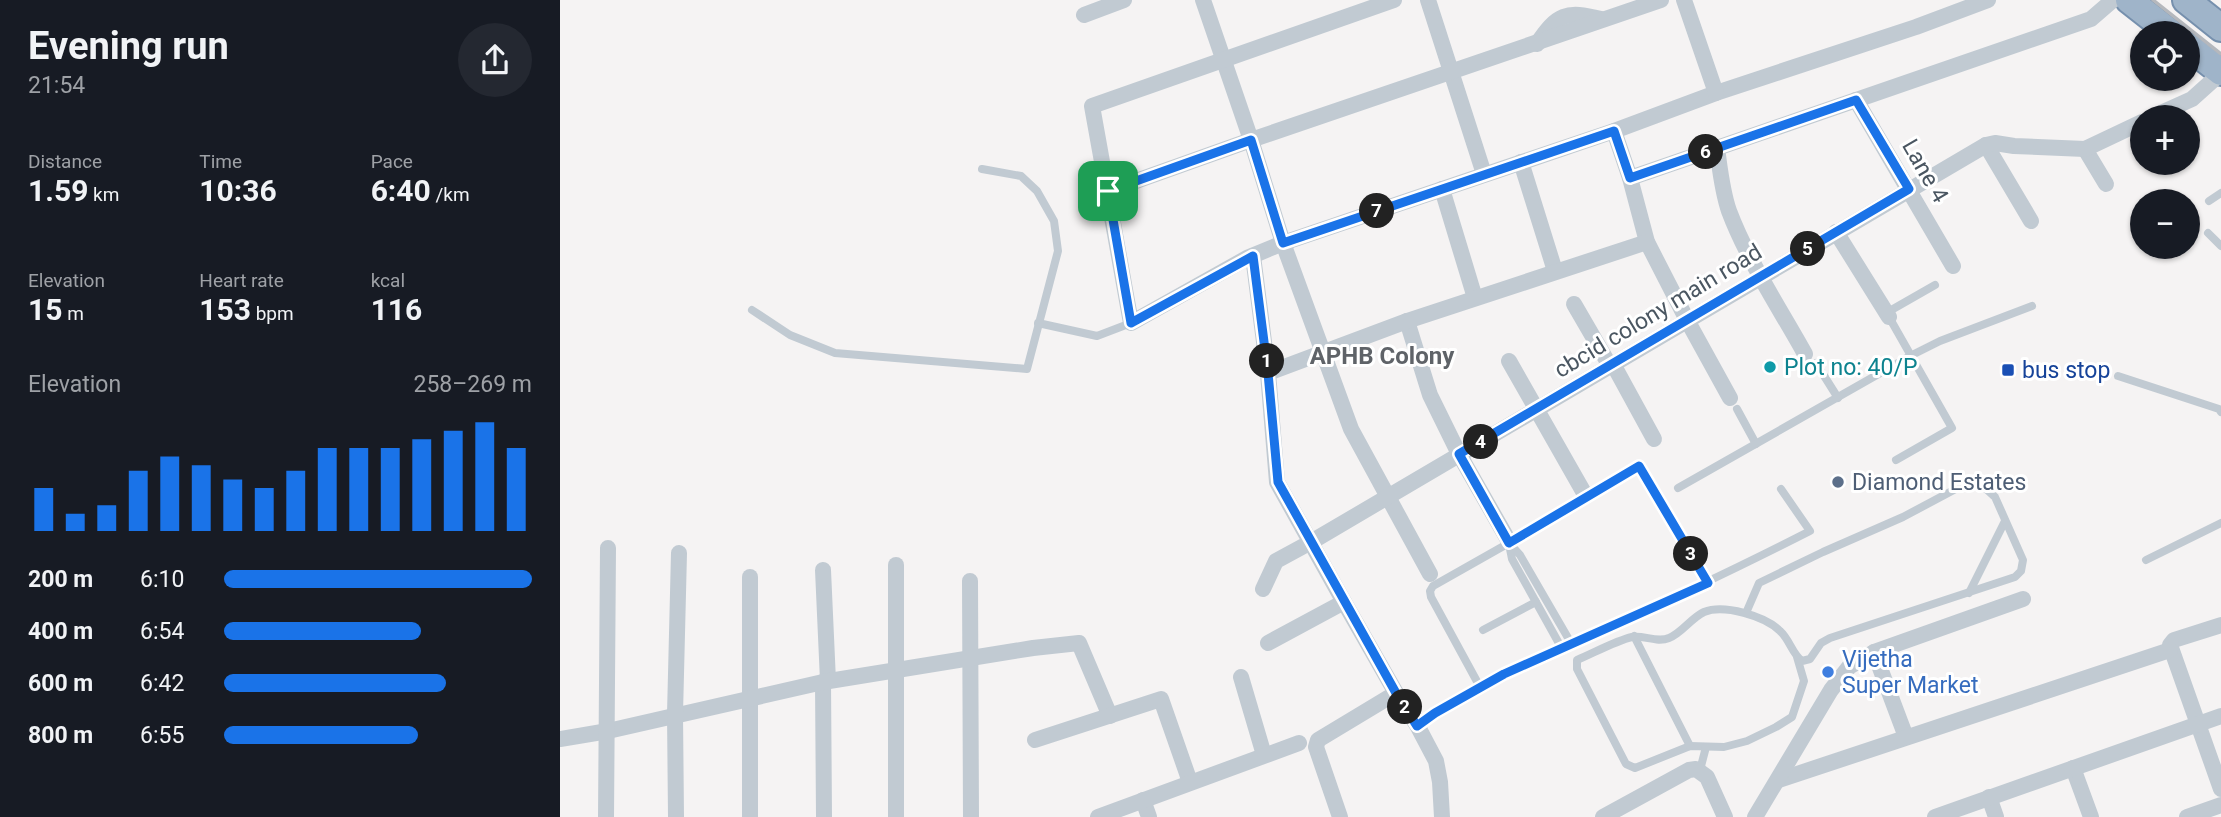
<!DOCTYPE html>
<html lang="en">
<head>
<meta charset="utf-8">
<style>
  body { margin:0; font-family:Roboto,sans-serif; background:#242831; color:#f1f3f6; height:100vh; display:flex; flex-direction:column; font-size:26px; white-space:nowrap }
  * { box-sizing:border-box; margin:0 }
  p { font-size:23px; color:#9ea1a6 }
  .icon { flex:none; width:38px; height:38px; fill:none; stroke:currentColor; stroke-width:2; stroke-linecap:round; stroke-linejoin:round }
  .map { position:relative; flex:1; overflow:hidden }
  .sheet { display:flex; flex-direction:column; background:#171b24; width:560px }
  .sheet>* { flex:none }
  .controls { position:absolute; left:1570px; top:21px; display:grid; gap:14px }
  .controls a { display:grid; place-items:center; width:70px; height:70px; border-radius:50%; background:#171b24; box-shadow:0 2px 5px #0004; font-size:35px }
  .pin { position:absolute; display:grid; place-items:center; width:60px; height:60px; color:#fff; margin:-30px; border-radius:14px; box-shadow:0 4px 10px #0006 }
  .km { position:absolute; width:35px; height:35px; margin:-18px; border-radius:50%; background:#222; color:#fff; font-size:19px; line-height:35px; text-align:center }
  .round { display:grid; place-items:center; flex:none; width:74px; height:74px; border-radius:37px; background:#242831 }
  .summary { display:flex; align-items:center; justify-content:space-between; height:119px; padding:0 28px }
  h1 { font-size:38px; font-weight:700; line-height:52px }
  .stats { display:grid; grid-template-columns:repeat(3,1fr); gap:10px; height:119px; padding:7px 28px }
  .stats div { display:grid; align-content:center }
  .stats b { font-size:30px; font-weight:700 }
  .stats small { font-size:19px; font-weight:400 }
  .stats p { font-size:19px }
  .chart { height:196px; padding:14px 28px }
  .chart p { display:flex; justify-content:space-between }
  .chart svg { width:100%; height:126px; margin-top:7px; stroke:#1a73e8; stroke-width:6 }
  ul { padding:0 28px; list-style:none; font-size:23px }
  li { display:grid; grid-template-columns:112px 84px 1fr; align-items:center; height:52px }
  li i { height:18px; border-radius:9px; background:#1a73e8 }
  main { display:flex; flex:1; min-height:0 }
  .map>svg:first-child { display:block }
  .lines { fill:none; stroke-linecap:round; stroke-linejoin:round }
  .trunk-casing { stroke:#7690ad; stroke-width:30 }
  .service { stroke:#c1cad2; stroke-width:8 }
  .minor { stroke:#c1cad2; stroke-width:16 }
  .trunk { stroke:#9fb4c9; stroke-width:26 }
  .rail { stroke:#b5b8bd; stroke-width:3.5 }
  .route-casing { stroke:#fff; stroke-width:14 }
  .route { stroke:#1a73e8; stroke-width:9 }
  .culture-dot { fill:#0f9aa8; stroke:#fff; stroke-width:2.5 }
  .transit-dot { fill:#1a4fb4; stroke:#fff; stroke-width:2.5 }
  .service-dot { fill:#5c6f8a; stroke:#fff; stroke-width:2.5 }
  .shop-dot { fill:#3f7fe0; stroke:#fff; stroke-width:2.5 }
  .labels { text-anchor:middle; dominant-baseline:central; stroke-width:6; stroke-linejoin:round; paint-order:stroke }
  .street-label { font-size:23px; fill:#4a5661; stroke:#fff }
  .culture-label { font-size:23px; fill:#0d838f; stroke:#fff; text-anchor:start }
  .transit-label { font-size:23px; fill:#164399; stroke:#fff; text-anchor:start }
  .service-label { font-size:23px; fill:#4e5e75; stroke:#fff; text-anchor:start }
  .shop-label { font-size:23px; fill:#366cbe; stroke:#fff; text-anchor:start }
  .neighbourhood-label { font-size:24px; font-weight:bold; fill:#5f6368; stroke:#fff }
</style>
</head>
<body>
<main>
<section class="sheet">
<div class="summary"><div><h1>Evening run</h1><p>21:54</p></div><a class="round"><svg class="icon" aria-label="share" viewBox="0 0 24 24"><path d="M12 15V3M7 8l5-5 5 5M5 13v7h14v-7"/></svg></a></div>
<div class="stats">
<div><p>Distance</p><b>1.59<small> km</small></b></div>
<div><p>Time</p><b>10:36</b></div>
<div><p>Pace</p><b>6:40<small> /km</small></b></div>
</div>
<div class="stats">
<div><p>Elevation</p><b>15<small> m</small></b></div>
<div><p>Heart rate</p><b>153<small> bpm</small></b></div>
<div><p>kcal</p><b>116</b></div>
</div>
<div class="chart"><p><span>Elevation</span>258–269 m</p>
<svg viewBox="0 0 160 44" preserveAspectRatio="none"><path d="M5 44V29M15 44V38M25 44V35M35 44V23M45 44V18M55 44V21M65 44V26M75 44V29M85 44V23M95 44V15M105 44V15M115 44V15M125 44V12M135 44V9M145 44V6M155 44V15"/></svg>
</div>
<ul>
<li><b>200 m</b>6:10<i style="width:100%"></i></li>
<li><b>400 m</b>6:54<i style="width:64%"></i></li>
<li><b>600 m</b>6:42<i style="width:72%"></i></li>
<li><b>800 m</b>6:55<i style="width:63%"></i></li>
</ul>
</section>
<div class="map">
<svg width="1661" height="817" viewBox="0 0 1661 817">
  <rect width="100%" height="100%" fill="#f5f3f3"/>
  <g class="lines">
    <defs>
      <g id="trunk">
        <path d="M1569,0L1611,33"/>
        <path d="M1626,0L1661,28"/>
        <path d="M1628,46L1661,72"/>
      </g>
    </defs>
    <use href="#trunk" class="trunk-casing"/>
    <g class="service">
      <path d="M1649,201L1661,193"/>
      <path d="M1648,233L1661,246"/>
      <path d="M192,310L230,335L275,353L467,369L498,251L494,221L477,191L461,176L422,169"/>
      <path d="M1326,313L1375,285"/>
      <path d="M1329,317L1392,428L1336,460"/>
      <path d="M478,323L537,336L571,323"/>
      <path d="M1256,363L1278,398"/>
      <path d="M1558,376L1659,409L1661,412"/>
      <path d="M1177,409L1196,444"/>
      <path d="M1118,488L1352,355L1380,341L1472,306"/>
      <path d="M949,543L1079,466L1148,583"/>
      <path d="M949,544L952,559L1001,647"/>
      <path d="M1586,560L1661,523"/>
      <path d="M1409,593L1445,521"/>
      <path d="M1186,613L1199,583L1263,552L1343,517L1405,484L1424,487L1435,497L1463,560L1461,571L1455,577L1270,638L1261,643L1250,659L1242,661C1232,654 1230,640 1220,631C1205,616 1164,604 1144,612C1131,618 1122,633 1109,638C1097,643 1084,635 1072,637C1055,641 1034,653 1017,660V669L1066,764L1075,768L1130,746L1164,747L1187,741L1216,727L1232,717L1244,681L1237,657"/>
      <path d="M923,630L976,602"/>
      <path d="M1074,636L1130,746"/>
      <path d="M920,687L871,597L870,591L873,586L949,543L960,555L1011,643"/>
      <path d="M857,725C919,680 992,652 1061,621C1125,593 1187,563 1250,531L1221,489"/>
      <path d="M1140,770L1146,747"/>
    </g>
    <g class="minor">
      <path d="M643,0L691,140L723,243L791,429L870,574"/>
      <path d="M834,0L532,106L571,323L687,258L723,243L1054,131L1156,93L1356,27L1428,0"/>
      <path d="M868,0L924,174"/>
      <path d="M1124,0L1156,93"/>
      <path d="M524,15L564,0"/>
      <path d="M977,44C997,14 1006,10 1041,19"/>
      <path d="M1296,100L1393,266"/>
      <path d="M1592,117L1632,99L1661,73"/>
      <path d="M1054,131L1070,178L1087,242L1127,320L1170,398"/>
      <path d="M1426,145L1471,221"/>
      <path d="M1157,148C1160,169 1162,191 1169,211C1187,259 1220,309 1245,354"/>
      <path d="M1525,149L1546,184"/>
      <path d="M961,162L995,271"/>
      <path d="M1070,178L1531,19L1553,0"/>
      <path d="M882,189L915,298"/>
      <path d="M548,191L691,140L1101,0"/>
      <path d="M1276,232L1329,317"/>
      <path d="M693,256L708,373"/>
      <path d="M1014,304L1050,366"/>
      <path d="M847,321L870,395L899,454L947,538"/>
      <path d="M949,361L1023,491"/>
      <path d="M1053,364L1094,439"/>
      <path d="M263,570L268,681"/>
      <path d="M190,577V817"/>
      <path d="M410,581L411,817"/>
      <path d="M703,589L716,561L751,542L1426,145L1435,143L1454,146L1525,149L1582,122"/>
      <path d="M784,602L836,693L857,725L876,761L880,782L882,817"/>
      <path d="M1661,625L1614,640L1610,645L1661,789"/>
      <path d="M708,643L784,602L717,482L708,373L847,321L1087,242"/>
      <path d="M1314,652L1346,737"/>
      <path d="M681,677L704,755"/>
      <path d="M263,682L264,817"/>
      <path d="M0,739L48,731L263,682L473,648L519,643L550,716"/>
      <path d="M475,740L601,699L630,782"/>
      <path d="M1513,768L1531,817"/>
      <path d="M1219,780L1610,650"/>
      <path d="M1429,797L1436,817"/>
      <path d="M583,800L589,817"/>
      <path d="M46,817L48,548"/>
      <path d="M116,817L115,714L119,553"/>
      <path d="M336,817V565"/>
      <path d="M538,817L739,743"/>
      <path d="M780,817L756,747L758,740L836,693"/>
      <path d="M1043,817L1129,770L1136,769L1147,777L1165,817"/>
      <path d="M1195,817L1271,690L1289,667L1314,652L1463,599"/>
      <path d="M1375,817L1661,716"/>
      <path d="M1627,817L1661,805"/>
    </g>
    <use href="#trunk" class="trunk"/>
    <path class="rail" d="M1593,0L1661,54"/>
  </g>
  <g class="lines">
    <defs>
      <path id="route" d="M1296,100L1349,189L899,454L949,543L1079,466L1148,583L944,674L875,713L857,726L836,693L718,482L708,373L693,256L571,323L548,191L691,140L723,243L1054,131L1070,178Z"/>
    </defs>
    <use href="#route" class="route-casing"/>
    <use href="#route" class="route"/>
  </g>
  <circle class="culture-dot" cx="1210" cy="367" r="7"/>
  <rect class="transit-dot" x="1441" y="363" width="14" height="14" rx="3.5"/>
  <circle class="service-dot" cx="1278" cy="482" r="7"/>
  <circle class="shop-dot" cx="1268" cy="672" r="7"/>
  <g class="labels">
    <g class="street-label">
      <text transform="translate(1365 171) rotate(60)">Lane 4</text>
      <text transform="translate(1098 311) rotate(-31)">cbcid colony main road</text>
    </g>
    <g class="culture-label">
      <text x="1224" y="367">Plot no: 40/P</text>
    </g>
    <g class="transit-label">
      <text x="1462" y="370">bus stop</text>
    </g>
    <g class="service-label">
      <text x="1292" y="482">Diamond Estates</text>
    </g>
    <g class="shop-label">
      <text x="1282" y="659">Vijetha<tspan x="1282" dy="26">Super Market</tspan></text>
    </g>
    <g class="neighbourhood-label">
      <text x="822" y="356">APHB Colony</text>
    </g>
  </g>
</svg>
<div class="controls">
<a><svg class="icon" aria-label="locate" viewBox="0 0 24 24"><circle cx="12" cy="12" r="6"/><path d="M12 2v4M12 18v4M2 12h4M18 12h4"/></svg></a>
<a>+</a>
<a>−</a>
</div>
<div class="pin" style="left:548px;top:191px;background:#1e9e55"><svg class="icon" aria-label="arrive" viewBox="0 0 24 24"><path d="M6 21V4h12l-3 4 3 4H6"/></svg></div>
<b class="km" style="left:707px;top:361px">1</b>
<b class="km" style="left:845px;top:707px">2</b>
<b class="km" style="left:1131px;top:554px">3</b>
<b class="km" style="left:921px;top:442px">4</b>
<b class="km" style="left:1248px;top:249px">5</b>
<b class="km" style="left:1146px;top:152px">6</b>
<b class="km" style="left:817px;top:211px">7</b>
</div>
</main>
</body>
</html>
